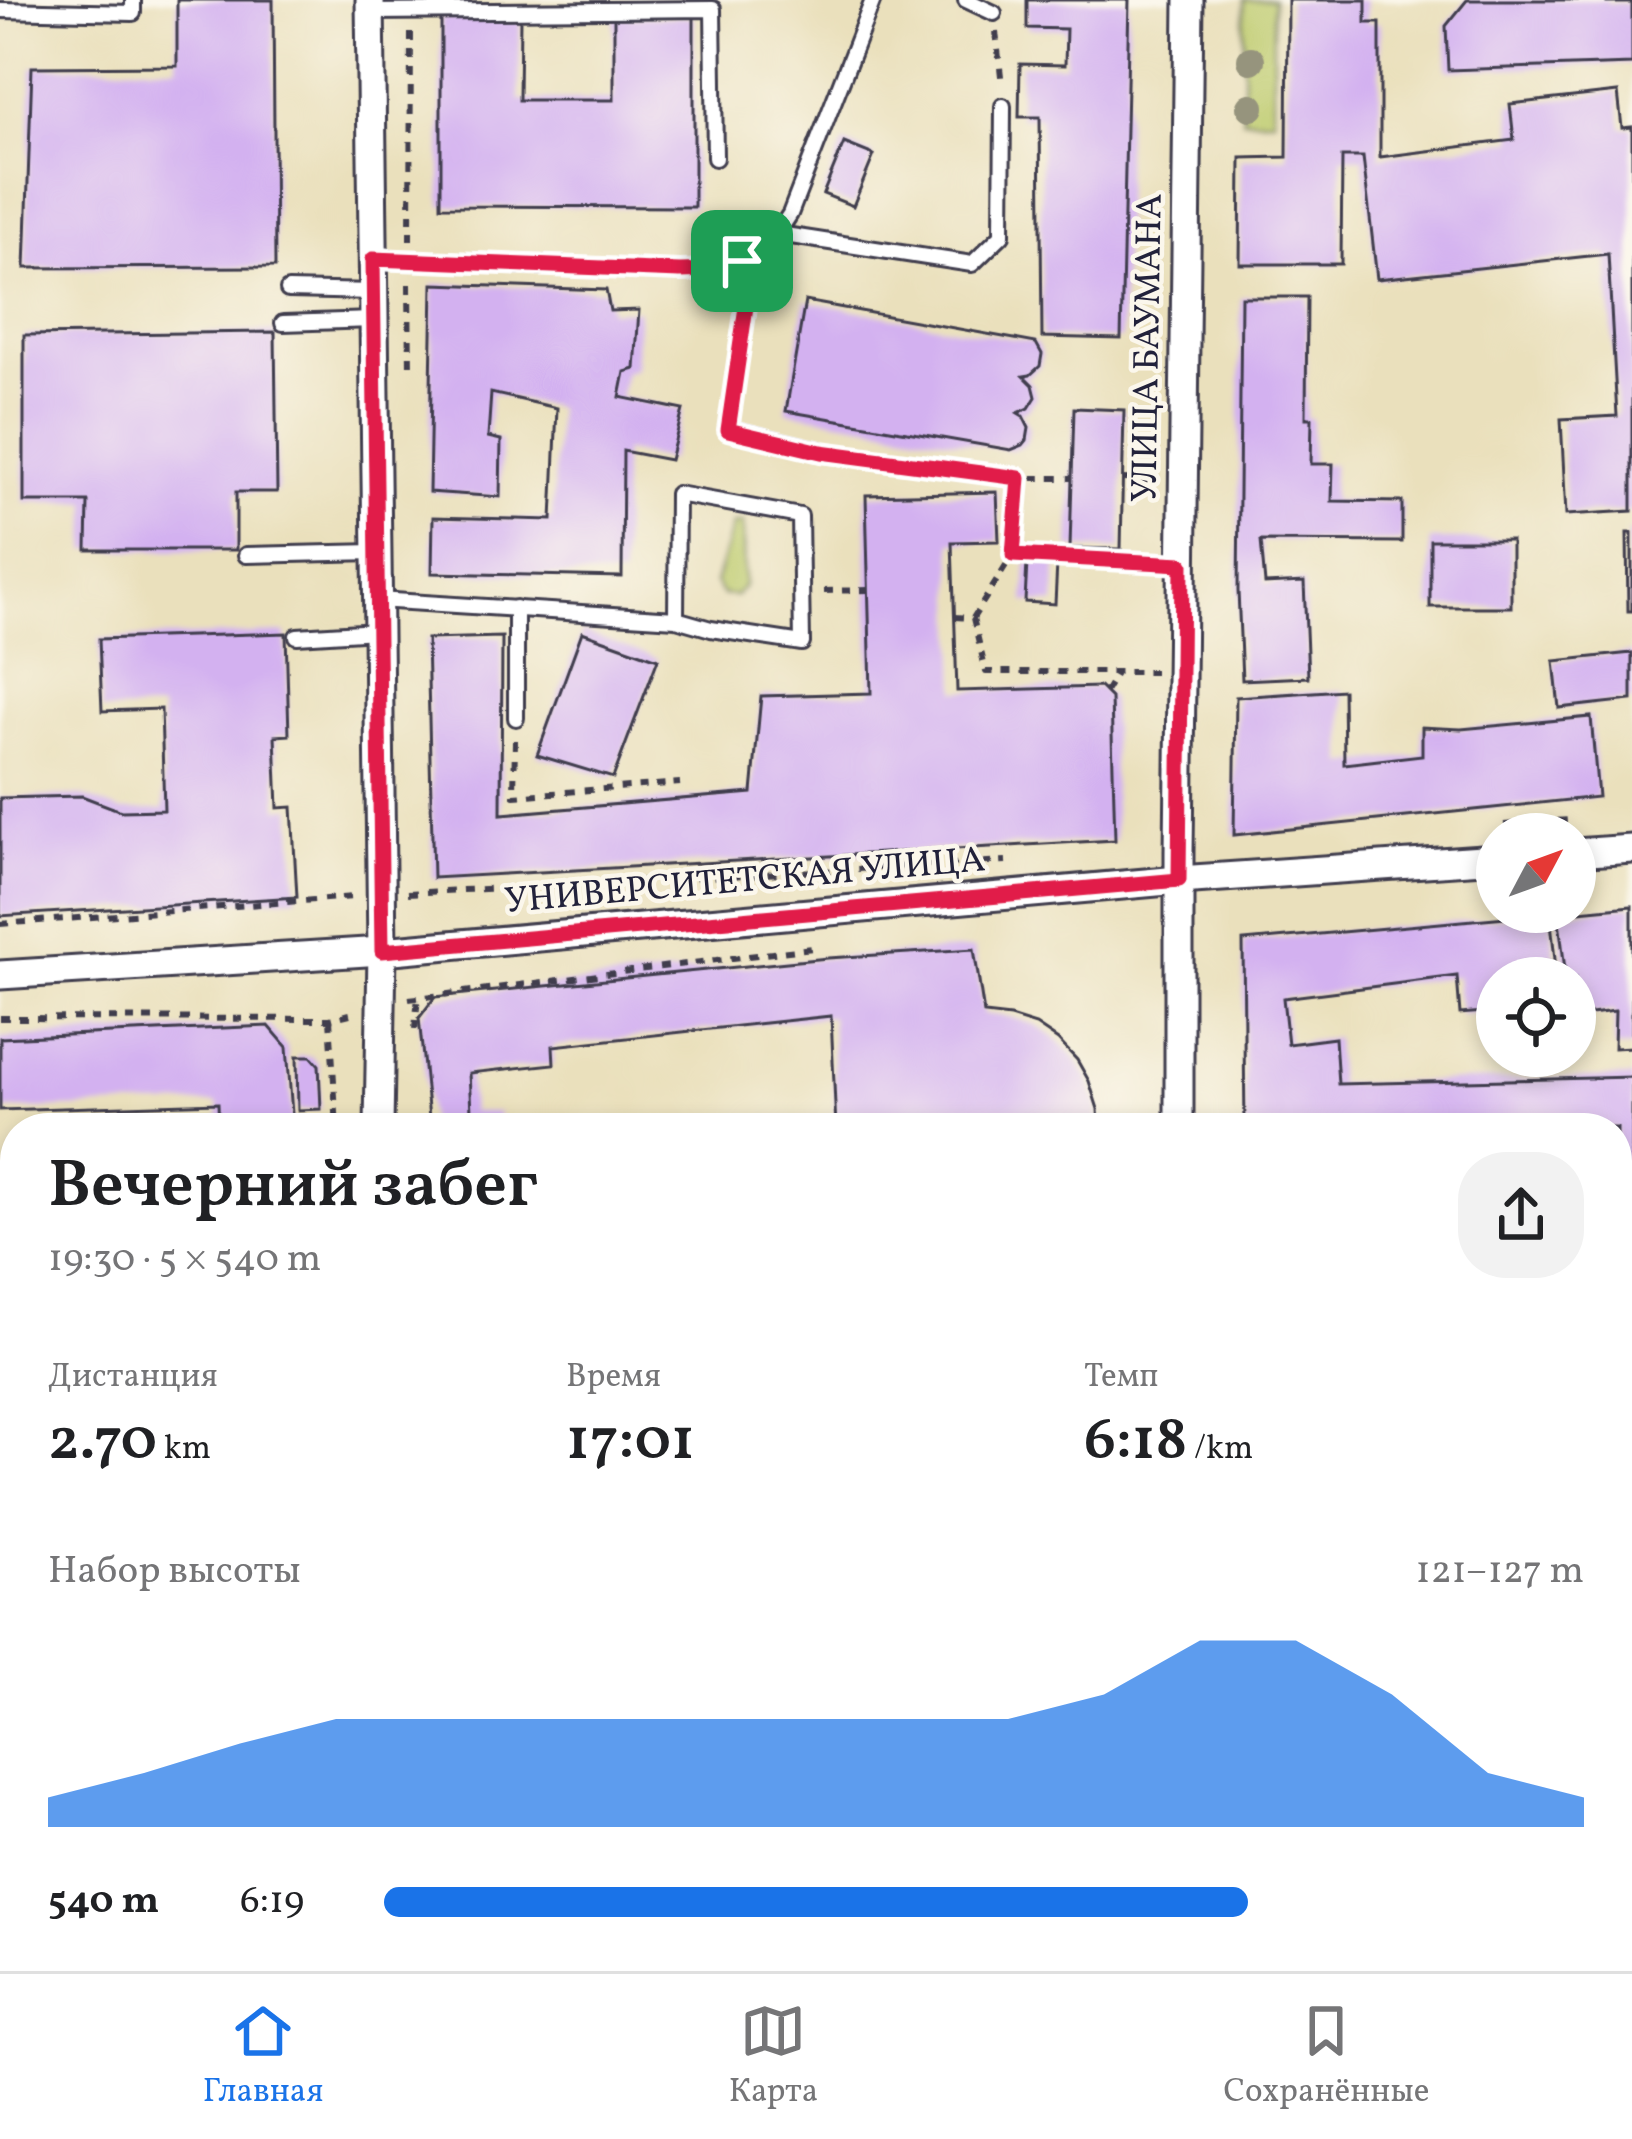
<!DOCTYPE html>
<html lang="ru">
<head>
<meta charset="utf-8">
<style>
  body { margin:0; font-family:Vollkorn,serif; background:#f2f2f2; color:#202124; height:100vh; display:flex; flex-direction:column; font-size:45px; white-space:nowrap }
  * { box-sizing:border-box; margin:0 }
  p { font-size:39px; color:#757577 }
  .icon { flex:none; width:66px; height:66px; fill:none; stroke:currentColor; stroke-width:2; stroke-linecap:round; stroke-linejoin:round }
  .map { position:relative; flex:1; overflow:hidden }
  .details { position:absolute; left:0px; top:1113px; width:1632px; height:858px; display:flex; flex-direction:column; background:#fff; border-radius:48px 48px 0 0; box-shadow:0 6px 18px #0003 }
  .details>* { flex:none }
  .needle { width:78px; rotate:49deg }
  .controls { position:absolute; left:1476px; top:813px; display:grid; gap:24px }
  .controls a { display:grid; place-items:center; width:120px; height:120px; border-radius:50%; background:#fff; box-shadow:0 6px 18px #0003; font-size:60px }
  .pin { position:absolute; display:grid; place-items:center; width:102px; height:102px; color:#fff; margin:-51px; border-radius:24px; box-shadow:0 6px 18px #0006 }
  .round { display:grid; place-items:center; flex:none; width:126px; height:126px; border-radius:48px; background:#f2f2f2 }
  .summary { display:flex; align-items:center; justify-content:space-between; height:204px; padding:0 48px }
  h1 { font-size:66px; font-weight:600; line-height:90px }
  .metrics { display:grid; grid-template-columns:repeat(3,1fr); gap:18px; height:204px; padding:12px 48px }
  .metrics div { display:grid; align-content:center }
  .metrics b { font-size:60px; font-weight:600 }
  .metrics small { font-size:33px; font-weight:400 }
  .metrics p { font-size:33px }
  .chart { height:336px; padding:24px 48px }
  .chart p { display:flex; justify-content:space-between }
  .chart svg { width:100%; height:216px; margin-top:12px; fill:#1a73e8; opacity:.7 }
  ul { padding:0 48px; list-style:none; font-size:39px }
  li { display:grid; grid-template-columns:192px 144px 1fr; align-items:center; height:90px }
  li i { height:30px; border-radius:15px; background:#1a73e8 }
  .menu { display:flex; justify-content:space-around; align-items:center; height:168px; border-top:3px solid #e0e0e0; background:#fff; font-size:33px; color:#757577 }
  .menu a { display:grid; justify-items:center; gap:6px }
  .menu .current { color:#1a73e8 }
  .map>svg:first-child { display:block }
  .green { fill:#becb6d; stroke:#707654; stroke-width:3 }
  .building { fill:#d3b1f0 }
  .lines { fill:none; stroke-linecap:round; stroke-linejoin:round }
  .lane-casing { stroke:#403e4e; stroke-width:20 }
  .street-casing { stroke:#403e4e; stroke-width:33 }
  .secondary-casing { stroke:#403e4e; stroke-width:45 }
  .path { stroke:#403e4e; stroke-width:6; stroke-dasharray:9 9; stroke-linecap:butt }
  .lane { stroke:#fff; stroke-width:14 }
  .street { stroke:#fff; stroke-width:27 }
  .secondary { stroke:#fff; stroke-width:39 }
  .tree { fill:#96947d }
  .route-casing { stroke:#fff; stroke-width:24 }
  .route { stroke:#e11d48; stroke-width:15 }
  .labels { text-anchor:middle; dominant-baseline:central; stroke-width:9; stroke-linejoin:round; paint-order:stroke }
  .street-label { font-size:36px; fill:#22223b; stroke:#fbf7ec }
</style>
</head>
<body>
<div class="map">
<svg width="1632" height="1971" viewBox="0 0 1632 1971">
  <rect width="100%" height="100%" fill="#fbf7ec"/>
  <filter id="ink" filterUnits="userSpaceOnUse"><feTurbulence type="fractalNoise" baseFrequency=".00833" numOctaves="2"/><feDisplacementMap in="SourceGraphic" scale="24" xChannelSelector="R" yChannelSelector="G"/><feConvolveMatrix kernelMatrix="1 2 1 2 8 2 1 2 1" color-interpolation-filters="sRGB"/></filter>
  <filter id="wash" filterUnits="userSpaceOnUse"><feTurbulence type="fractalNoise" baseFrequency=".004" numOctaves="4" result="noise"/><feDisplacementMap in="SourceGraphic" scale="48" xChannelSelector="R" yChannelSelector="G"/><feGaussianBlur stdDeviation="2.7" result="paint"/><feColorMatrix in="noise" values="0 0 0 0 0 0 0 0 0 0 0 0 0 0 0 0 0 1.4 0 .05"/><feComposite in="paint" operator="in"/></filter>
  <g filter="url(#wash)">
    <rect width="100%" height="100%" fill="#eae0bc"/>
    <g class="green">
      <path d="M1244,0H1273V119H1243Z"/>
      <path d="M743,523L744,586L736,596L723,595L715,583L733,524Z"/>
      <path d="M0,1708H15V1956H331L330,1971H0Z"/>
    </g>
    <g id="blocks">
      <g class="building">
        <path d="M177,0H273L275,267L25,268L32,67L177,66Z"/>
        <path d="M1027,0H1129L1121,339L1042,337L1040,117H1019L1020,64L1065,65L1066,29L1027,28Z"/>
        <path d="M1288,0H1366V23H1380V157L1514,140L1510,104L1618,92L1622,128L1632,127V511L1566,515L1561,419L1617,416L1608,254L1377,279L1363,157H1342L1341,264H1240L1241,158L1287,157Z"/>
        <path d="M1467,0H1607V3H1632V64L1448,70L1446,26Z"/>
        <path d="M614,17H694V207L441,206V18H520L519,100H614Z"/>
        <path d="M844,143L874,155L853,206L823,194Z"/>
        <path d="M433,284L606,290L610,311L639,310L635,369L625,372L620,397L683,410L670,460L623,451L622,577L432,573L433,517L552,520L557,408L491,393L488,437L501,440L500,497L429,492Z"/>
        <path d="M1241,297H1307L1306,418H1312L1311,464H1333L1332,501L1402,502V542L1261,541L1265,584L1304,582L1308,677L1242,680L1238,591Z"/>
        <path d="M805,301L1036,343L1042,354L1040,366L1030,375L1024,376L1033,385L1036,397L1029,408L1018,413L1023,416L1029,428L1027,440L1023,445L1011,450L786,411Z"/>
        <path d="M275,332L277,492H236V550H87L88,502H24V335Z"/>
        <path d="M1074,408L1124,410L1121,549L1070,548Z"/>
        <path d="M997,492L999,541L952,542L957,691L1100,687L1111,698L1115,840L433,878L427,639L502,637L501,814L752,793L761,696L871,693L866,495Z"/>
        <path d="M1627,533H1632V611H1628Z"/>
        <rect x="1430" y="540" width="81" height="67"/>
        <path d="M1027,562L1057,563L1055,604L1025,602Z"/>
        <path d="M582,632L658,659L613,778L537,755Z"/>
        <path d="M286,633L289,735L275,736L278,808L292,807L297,897L0,916V798L82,796L121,811L164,810L161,709L102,711L99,639Z"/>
        <path d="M1632,653V700L1559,708L1554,661Z"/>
        <path d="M1343,690L1344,764L1422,755V727L1461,729L1591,717L1598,797L1234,835L1236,697Z"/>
        <path d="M1632,906V1047L1614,1048L1615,1011L1575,1016V978H1566L1558,913Z"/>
        <path d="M1550,913L1557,978H1497V1011L1460,1014L1457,976L1283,998L1288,1044L1335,1038L1338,1084L1632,1077V1444H1617V1128H1245L1243,941Z"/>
        <path d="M974,949L984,1014L1010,1017L1036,1025L1058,1040L1077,1060L1089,1081L1098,1109L1099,1128H836L831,1016L553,1046L554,1064L469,1073L471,1112H498L499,1128H430L419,1018L435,997L828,958Z"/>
        <path d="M269,1026L287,1047L293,1128H219L218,1103L0,1110V1038Z"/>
        <path d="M297,1056H311L319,1065L321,1109L298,1110Z"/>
        <path d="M0,1306L15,1308V1370L0,1368Z"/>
        <path d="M15,1433V1521L0,1522V1434Z"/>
        <rect x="273" y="1956" width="43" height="15"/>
        <path d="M766,1956H1056V1971H865V1962H766Z"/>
        <path d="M1236,1956H1552L1542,1971H1235Z"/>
      </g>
    </g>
  </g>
  <g filter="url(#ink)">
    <use href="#blocks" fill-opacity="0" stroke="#403e4e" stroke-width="3"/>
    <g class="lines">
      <defs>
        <g id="lane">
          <path d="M966,0L994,13"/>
          <path d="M0,10L133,13V0"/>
          <path d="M370,12L713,9L715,158"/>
          <path d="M778,234L972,264L1002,235L1003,106"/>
          <path d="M373,259L680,271C730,270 763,259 790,214L873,0"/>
          <path d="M742,261L748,293L728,429L821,451"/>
          <path d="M288,290L374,292"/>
          <path d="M283,323L373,320"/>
          <path d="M246,555L376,552"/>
          <path d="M377,600L676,619L711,629L802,643L800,516L677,494L676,619"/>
          <path d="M297,636L377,631"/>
          <path d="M516,718V608"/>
          <path d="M0,1399L15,1398"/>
        </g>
        <g id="street">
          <path d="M370,0L382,951L379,1128"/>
          <path d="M1575,853L1632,849"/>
          <path d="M0,975L382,951L1179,880L1497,858"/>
          <path d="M1179,1128V852L1189,0"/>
          <path d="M1158,1971V1956"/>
        </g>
        <g id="secondary">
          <path d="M1617,1535H1632"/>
          <path d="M0,1570L15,1569"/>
          <path d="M1617,1625H1632"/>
          <path d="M0,1675L15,1674"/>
          <path d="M369,1971V1956"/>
        </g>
      </defs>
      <use href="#lane" class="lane-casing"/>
      <use href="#street" class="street-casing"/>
      <use href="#secondary" class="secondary-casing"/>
      <g class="path">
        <path d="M996,32L1002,85"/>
        <path d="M410,240L411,32"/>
        <path d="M409,284L410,372"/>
        <path d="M845,455L1019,478"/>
        <path d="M1123,479L1155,481"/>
        <path d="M1013,555L1019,478H1072"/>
        <path d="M824,591L868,590"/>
        <path d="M954,617L973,618L1013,555L1155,563"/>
        <path d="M973,618L986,672H1155"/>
        <path d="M1105,692L1117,672"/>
        <path d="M515,740L514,796L680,783"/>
        <path d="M1504,825L1569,820"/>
        <path d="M408,893L1006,861"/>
        <path d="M1531,912V915"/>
        <path d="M0,924L353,897"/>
        <path d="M409,999L812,948"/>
        <path d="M0,1018L330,1019L350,1014"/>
        <path d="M330,1019L337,1128"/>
        <path d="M415,1029L418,996"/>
        <path d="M1617,1459H1632"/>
        <path d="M1617,1701H1632"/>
        <path d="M0,1720L15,1719"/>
        <path d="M1617,1794L1632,1780"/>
        <path d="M0,1802L15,1832"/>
        <path d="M0,1848L15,1840"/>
        <path d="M0,1932L15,1940"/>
        <path d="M0,1956L15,1928"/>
        <path d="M55,1956L96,1971"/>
        <path d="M180,1956L181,1971"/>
        <path d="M1588,1956L1601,1971"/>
        <path d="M1607,1956L1620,1971"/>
        <path d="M323,1971L324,1956"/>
        <path d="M427,1971V1956"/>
      </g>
      <use href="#lane" class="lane"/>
      <use href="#street" class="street"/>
      <use href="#secondary" class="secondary"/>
    </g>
    <g class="tree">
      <circle cx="1251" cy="60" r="14"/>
      <circle cx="1251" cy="107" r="14"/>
    </g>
  </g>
  <g class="lines" filter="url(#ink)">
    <defs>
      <path id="route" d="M373,259L680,271L715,270L742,261L748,293L728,430L821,452L1019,478L1013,555L1182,564L1179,880L382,951Z"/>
    </defs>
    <use href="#route" class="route-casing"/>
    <use href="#route" class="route"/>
  </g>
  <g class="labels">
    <g class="street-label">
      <text transform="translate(1149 348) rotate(-89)">УЛИЦА БАУМАНА</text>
      <text transform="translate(745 882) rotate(-5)">УНИВЕРСИТЕТСКАЯ УЛИЦА</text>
    </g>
  </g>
</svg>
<div class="controls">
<a><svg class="needle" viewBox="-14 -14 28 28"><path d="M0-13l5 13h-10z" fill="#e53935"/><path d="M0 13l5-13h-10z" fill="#757577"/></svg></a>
<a><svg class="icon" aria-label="locate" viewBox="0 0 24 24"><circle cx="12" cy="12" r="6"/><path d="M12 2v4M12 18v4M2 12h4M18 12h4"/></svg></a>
</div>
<div class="pin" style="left:742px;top:261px;background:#1e9e55"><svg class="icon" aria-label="arrive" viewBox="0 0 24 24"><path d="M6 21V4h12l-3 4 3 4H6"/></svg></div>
<section class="details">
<div class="summary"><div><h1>Вечерний забег</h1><p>19:30 · 5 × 540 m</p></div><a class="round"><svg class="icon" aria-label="share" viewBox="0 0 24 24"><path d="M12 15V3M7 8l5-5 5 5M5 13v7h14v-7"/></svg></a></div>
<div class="metrics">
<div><p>Дистанция</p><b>2.70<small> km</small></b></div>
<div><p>Время</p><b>17:01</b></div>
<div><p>Темп</p><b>6:18<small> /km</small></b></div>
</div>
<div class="chart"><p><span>Набор высоты</span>121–127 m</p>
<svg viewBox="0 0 160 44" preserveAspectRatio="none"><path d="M0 44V38L10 33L20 27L30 22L40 22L50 22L60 22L70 22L80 22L90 22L100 22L110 17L120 6L130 6L140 17L150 33L160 38V44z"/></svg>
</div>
<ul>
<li><b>540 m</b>6:19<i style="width:72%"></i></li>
</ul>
</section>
</div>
<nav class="menu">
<a class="current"><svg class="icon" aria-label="home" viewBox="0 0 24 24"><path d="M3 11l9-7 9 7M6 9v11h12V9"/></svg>Главная</a>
<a><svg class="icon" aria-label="map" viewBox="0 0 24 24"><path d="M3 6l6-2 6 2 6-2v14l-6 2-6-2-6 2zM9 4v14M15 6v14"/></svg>Карта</a>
<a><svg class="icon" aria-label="saved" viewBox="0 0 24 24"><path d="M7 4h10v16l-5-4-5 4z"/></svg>Сохранённые</a>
</nav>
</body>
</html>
